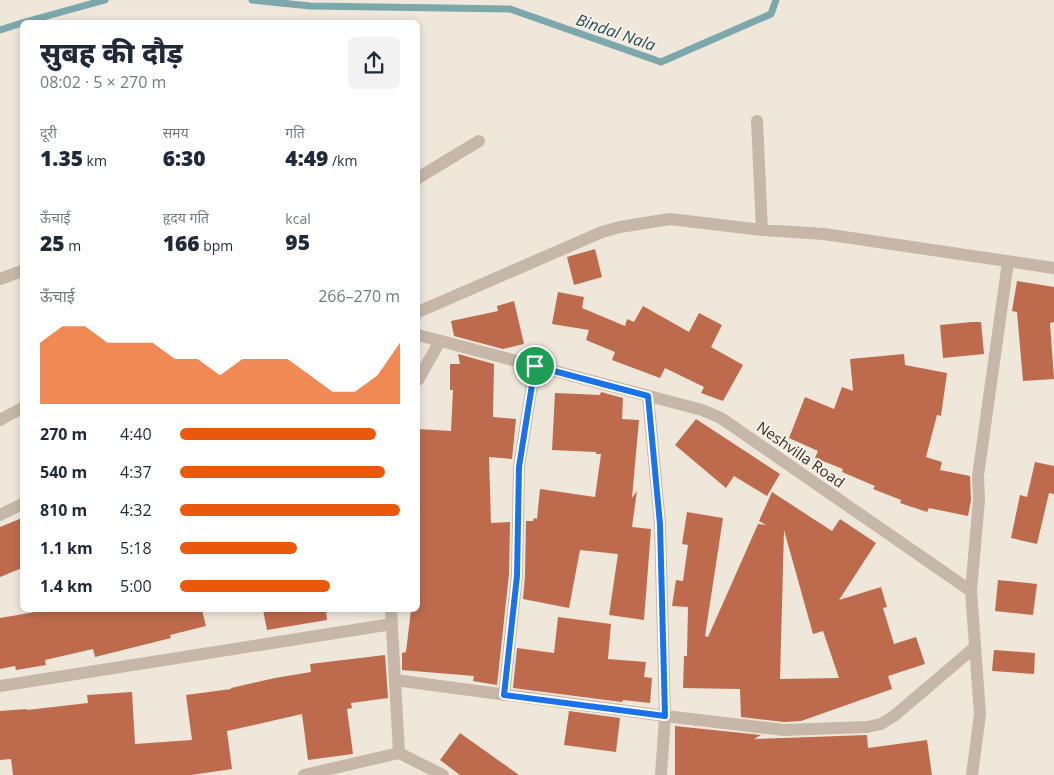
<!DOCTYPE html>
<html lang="hi">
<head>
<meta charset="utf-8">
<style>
  body { margin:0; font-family:"Open Sans","Noto Sans Devanagari",sans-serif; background:#f2f2f3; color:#1f2937; height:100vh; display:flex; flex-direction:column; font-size:19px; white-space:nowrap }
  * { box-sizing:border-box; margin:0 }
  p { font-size:16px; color:#747a83 }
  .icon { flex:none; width:28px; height:28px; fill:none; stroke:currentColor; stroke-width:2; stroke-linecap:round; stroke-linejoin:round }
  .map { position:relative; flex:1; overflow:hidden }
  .panel { position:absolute; left:20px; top:20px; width:400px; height:592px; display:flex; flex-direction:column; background:#fff; border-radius:8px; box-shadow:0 2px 8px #0003 }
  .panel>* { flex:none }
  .pin { position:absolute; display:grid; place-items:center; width:42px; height:42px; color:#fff; margin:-21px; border:2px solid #fff; border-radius:50%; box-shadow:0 1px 5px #0007 }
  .round { display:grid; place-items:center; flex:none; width:52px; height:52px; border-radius:8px; background:#f2f2f3 }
  .headline { display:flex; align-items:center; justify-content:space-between; height:85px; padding:0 20px }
  h1 { font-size:28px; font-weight:800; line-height:38px }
  .stats { display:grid; grid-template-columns:repeat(3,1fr); gap:8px; height:85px; padding:5px 20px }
  .stats div { display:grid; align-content:center }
  .stats b { font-size:21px; font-weight:800 }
  .stats small { font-size:14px; font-weight:400 }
  .stats p { font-size:14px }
  .chart { height:140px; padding:10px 20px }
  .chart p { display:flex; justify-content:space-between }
  .chart svg { width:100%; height:90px; margin-top:5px; fill:#ea580c; opacity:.7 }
  ul { padding:0 20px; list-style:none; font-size:16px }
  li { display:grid; grid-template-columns:80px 60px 1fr; align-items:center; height:38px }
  li i { height:12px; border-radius:6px; background:#ea580c }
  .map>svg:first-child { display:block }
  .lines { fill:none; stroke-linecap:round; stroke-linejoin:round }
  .stream { stroke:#7ca8ab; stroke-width:7 }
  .building { fill:#bd6b4c; fill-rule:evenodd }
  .minor { stroke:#c7b7a8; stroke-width:12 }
  .route-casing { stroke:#fff; stroke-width:10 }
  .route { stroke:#1a73e8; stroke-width:6 }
  .labels { text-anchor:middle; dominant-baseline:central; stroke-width:4; stroke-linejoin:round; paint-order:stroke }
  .street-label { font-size:15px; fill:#342c28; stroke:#f8f1e7 }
  .water-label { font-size:16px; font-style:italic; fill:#204e53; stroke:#f8f1e7 }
</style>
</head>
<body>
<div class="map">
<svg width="1054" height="775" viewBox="0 0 1054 775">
  <rect width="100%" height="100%" fill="#f0e7db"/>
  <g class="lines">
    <g class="stream">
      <path d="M252,0L310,6L510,9L661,62L771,14L776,0"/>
      <path d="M25,22L105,0"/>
      <path d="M0,30L22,23"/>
    </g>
  </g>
  <g class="building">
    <path d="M595,249L602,277L574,285L567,257Z"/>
    <path d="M1017,281L1054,287V322L1050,323L1054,379L1023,381L1017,312L1012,311Z"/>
    <path d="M558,292L584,297L582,308L625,326L627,319L634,322L643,306L689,332L699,313L722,325L711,347L743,365L723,401L701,393L704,387L665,368L660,378L612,360L615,352L586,340L589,330L552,324Z"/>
    <path d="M514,301L524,344L503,349L454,336L451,321L498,311L497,306Z"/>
    <path d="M972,322H981L984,354L943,358L940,325Z"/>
    <path d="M458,354L494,364L493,417L516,419L512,459L489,457L491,523L510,522L509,574L497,685L473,681L474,676L402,670V653L406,652L411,610H418V429L451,431L453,390H450V364H460Z"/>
    <path d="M904,354L905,365L947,373L941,416L937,415L926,457L942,462L940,470L970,476L971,500L968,516L929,508L927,512L900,503L901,500L873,489L875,486L842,472L843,469L815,458L818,451L789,438L805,397L834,409L842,387L853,391L850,359Z"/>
    <path d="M601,392L623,398L622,419L639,420L632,498L637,491L632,527L651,529L644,620L609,615L618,554L580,550L569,608L523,599L525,575L526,521H533L534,518L537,519L540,489L595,497L601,454H596V452L552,450L555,393L600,395Z"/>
    <path d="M696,419L780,474L767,496L734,476L726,488L675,445Z"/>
    <path d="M1035,462L1054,466V494L1049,493L1037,544L1011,538L1020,495L1027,497Z"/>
    <path d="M772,492L832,531L840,519L876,543L839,600L881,587L887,607L883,608L894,644L916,637L925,664L888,676L892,689L801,721L784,722L741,717L740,689L683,688L684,656H687L688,607L672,606L676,580L683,581L688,545L682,544L687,512L723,518L705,636L708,637L758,524L766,525L759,521ZM784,530L813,634L823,631L839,678L780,679Z"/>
    <path d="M22,518V568L0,577V527Z"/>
    <path d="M998,580L1037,584L1033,615L995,611Z"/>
    <path d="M47,610H202L206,626L170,635L171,638L95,657L93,649L45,660L46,665L16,670L15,666L0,669V618Z"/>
    <path d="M263,610H326L327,620L267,630Z"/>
    <path d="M558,617L611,624L608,659L646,662L644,677L652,678L650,703L623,700L622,702L513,688L517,648L554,653Z"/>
    <path d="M994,650L1035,653L1034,674L992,671Z"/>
    <path d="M385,655L388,698L351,703L352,708L347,709L353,754L308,760L302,714L227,731L232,769L191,775H13L11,759L0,760V711L27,709V710L88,703L87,695L132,692L135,744L192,740L186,695L231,689V688L275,678L311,672L310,664Z"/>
    <path d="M569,711L620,718L616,752L564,745Z"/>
    <path d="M675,726L761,735L754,739L867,735L868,748L927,740L932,775H675Z"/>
    <path d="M460,733L519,775H460L440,760Z"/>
  </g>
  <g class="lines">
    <g class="minor">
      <path d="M757,121L762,230"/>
      <path d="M418,178L479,141"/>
      <path d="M0,279L22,271"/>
      <path d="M418,312L602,232L620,227L670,219L762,230L824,234L1054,268"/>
      <path d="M418,335L702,410L721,418L971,591L980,714L972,775"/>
      <path d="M418,380L440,341"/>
      <path d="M648,396L660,524L665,716L784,730L867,727L881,724L894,716L975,647"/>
      <path d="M0,420L22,408"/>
      <path d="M0,515L22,504"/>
      <path d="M971,591L979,500L978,476L1008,262"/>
      <path d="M391,610L399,753"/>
      <path d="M395,680L665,716L661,775"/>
      <path d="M0,686L392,624"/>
      <path d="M504,695L517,575L519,467L535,366"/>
      <path d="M304,775L399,753L443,775"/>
    </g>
  </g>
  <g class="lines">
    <defs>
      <path id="route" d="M535,366L648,396L660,524L665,716L504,695L517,576L519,467Z"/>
    </defs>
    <use href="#route" class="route-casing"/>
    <use href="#route" class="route"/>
  </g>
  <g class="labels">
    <g class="street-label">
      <text transform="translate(801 454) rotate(35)">Neshvilla Road</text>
    </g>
    <g class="water-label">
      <text transform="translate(616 32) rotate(19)">Bindal Nala</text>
    </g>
  </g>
</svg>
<div class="pin" style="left:535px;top:366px;background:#1e9e55"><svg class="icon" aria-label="arrive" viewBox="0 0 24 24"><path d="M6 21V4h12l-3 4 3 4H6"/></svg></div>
<section class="panel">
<div class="headline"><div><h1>सुबह की दौड़</h1><p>08:02 · 5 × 270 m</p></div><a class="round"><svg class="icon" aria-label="share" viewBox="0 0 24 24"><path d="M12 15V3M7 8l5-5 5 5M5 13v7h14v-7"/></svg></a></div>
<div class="stats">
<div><p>दूरी</p><b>1.35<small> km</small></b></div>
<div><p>समय</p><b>6:30</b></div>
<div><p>गति</p><b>4:49<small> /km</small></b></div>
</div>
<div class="stats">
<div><p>ऊँचाई</p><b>25<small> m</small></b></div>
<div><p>हृदय गति</p><b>166<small> bpm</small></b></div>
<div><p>kcal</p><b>95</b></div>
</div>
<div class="chart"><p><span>ऊँचाई</span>266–270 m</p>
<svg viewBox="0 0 160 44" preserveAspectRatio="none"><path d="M0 44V14L10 6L20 6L30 14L40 14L50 14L60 22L70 22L80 30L90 22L100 22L110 22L120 30L130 38L140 38L150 30L160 14V44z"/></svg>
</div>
<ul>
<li><b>270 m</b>4:40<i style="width:89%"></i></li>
<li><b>540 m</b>4:37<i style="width:93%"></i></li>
<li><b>810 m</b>4:32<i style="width:100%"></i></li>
<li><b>1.1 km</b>5:18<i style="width:53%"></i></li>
<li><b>1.4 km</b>5:00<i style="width:68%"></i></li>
</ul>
</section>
</div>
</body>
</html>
